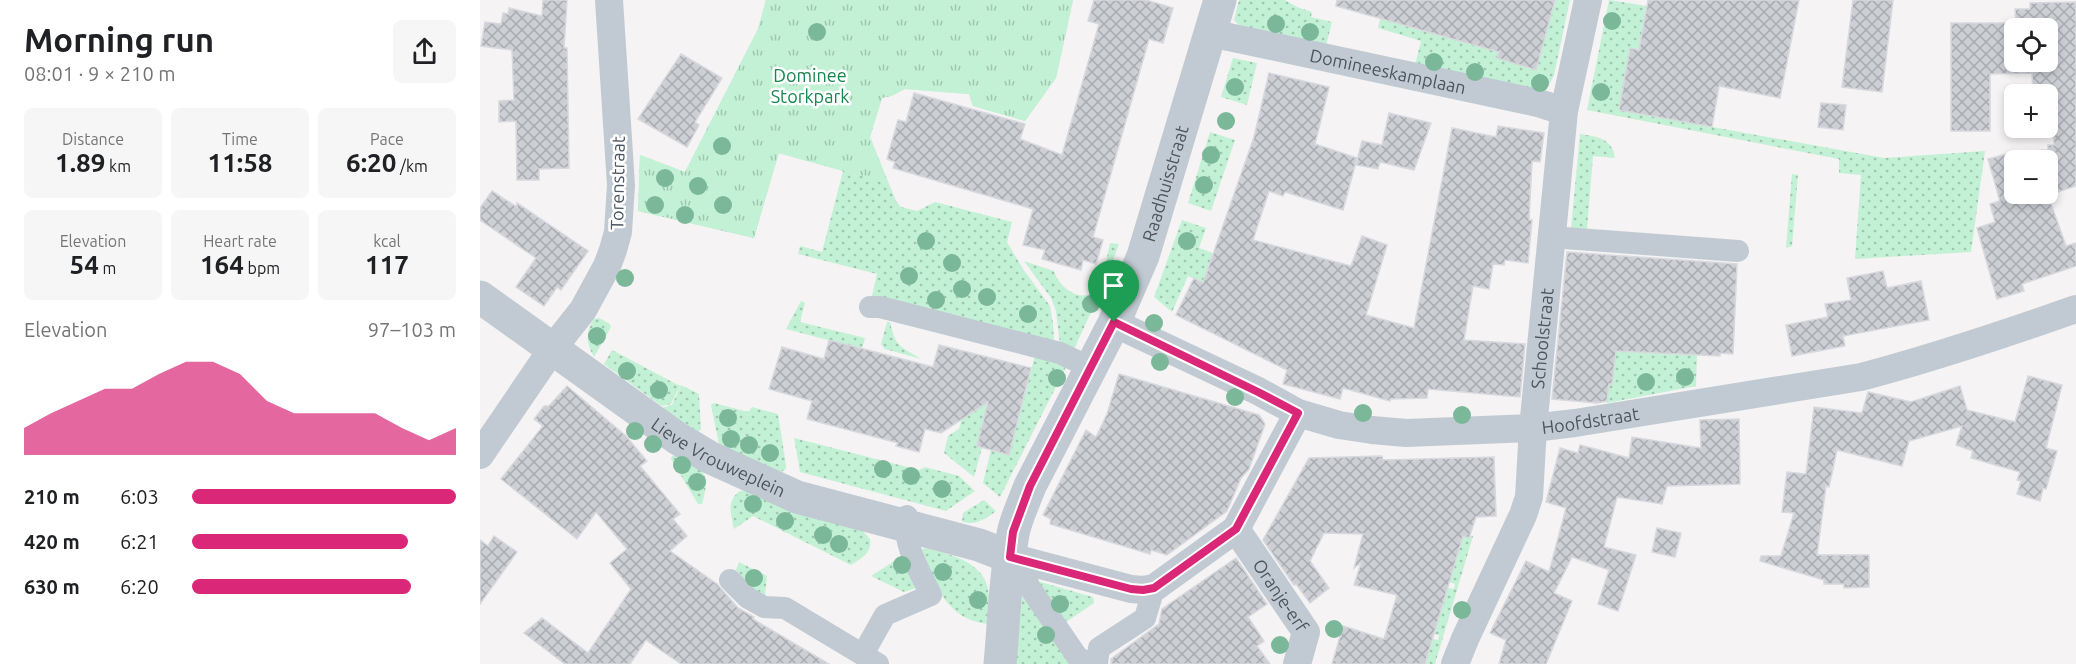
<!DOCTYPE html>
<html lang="en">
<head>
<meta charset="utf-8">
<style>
  body { margin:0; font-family:Ubuntu,sans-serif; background:#f6f6f6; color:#202124; height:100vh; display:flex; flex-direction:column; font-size:22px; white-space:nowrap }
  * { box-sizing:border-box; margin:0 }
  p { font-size:20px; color:#757577 }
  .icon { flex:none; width:33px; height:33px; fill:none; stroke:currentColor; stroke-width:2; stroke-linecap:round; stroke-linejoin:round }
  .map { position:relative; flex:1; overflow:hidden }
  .panel { display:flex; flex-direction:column; background:#fff; width:480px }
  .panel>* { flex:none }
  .buttons { position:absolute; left:1524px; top:18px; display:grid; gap:12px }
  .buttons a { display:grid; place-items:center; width:54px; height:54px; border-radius:9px; background:#fff; box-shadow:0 3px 9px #0003; font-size:30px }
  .pin { position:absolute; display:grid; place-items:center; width:51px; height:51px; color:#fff; margin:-62px -26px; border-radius:50% 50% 50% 0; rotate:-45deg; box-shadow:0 0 6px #0007 }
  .pin .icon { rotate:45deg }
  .round { display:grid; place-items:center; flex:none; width:63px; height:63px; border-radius:9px; background:#f6f6f6 }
  .summary { display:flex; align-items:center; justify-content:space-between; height:102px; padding:0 24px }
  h1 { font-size:33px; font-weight:700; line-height:45px }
  .stats { display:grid; grid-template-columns:repeat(3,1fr); gap:9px; height:102px; padding:6px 24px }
  .stats div { display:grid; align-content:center; border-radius:9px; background:#f6f6f6; text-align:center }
  .stats b { font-size:26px; font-weight:700 }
  .stats small { font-size:16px; font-weight:400 }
  .stats p { font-size:16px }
  .chart { height:168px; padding:12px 24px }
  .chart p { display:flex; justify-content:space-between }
  .chart svg { width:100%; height:108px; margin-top:6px; fill:#db2777; opacity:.7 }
  ul { padding:0 24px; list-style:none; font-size:20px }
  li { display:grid; grid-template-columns:96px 72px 1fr; align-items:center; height:45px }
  li i { height:15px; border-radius:8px; background:#db2777 }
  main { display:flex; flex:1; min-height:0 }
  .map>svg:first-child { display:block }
  .grass { fill:url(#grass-dots) }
  .park { fill:url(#park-tufts) }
  .building { fill:url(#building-cross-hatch); stroke:#d7d9de; stroke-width:1.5; fill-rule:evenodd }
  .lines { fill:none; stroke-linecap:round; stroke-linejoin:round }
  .pedestrian { stroke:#c1cad2; stroke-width:22 }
  .minor { stroke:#c1cad2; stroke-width:28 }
  .tertiary { stroke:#c1cad2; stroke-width:33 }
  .tree { fill:#7bb799 }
  .route-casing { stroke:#fff; stroke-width:12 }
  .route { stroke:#db2777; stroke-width:8 }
  .labels { text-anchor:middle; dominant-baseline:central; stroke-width:5; stroke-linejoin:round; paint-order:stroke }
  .street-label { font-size:18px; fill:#4a5661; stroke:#fff }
  .park-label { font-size:18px; fill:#17864f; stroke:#fff }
</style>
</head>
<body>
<main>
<section class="panel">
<div class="summary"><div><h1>Morning run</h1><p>08:01 · 9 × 210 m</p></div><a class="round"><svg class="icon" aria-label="share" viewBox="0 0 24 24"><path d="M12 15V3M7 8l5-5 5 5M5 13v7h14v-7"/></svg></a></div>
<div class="stats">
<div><p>Distance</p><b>1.89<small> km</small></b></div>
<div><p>Time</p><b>11:58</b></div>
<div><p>Pace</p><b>6:20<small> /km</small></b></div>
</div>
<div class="stats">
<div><p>Elevation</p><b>54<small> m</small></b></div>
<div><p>Heart rate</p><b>164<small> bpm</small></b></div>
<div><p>kcal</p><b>117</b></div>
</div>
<div class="chart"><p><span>Elevation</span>97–103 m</p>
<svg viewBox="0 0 160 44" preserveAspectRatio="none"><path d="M0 44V33L10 27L20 22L30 17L40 17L50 11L60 6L70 6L80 11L90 22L100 27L110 27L120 27L130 27L140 33L150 38L160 33V44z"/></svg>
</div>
<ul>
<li><b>210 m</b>6:03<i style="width:100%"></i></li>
<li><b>420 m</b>6:21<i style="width:82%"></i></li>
<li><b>630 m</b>6:20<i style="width:83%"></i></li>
</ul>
</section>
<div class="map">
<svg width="1596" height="664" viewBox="0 0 1596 664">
  <defs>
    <pattern id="grass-dots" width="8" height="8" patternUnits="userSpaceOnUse" patternTransform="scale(1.5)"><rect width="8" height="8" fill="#c3f1d5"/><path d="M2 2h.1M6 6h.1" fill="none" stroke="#a0c6b0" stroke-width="1.8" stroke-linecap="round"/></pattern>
    <pattern id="park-tufts" width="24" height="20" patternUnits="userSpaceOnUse" patternTransform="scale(1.5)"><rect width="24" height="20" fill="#c3f1d5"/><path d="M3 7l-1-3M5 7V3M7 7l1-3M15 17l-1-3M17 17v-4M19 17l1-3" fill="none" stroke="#a0c6b0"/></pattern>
    <pattern id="building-cross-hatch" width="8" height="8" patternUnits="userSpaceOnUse" patternTransform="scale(1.5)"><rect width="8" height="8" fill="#cdcfd5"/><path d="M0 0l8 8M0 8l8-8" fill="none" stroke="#a8abb0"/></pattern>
  </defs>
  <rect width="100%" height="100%" fill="#f5f3f3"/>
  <g class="grass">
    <path d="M286,0H593L576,78L545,121L493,106L489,94L425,89L411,96L402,98L390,137L416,201L421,207L437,211L455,202L532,222L527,242L543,269L570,306L573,323L574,344L392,296L397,274L318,254L320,246L342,252L363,171L298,153L274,238L158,211L160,155L205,172L278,29Z"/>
    <path d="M759,0H805L817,7L832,12L831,17L852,22L846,46L760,26L754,20Z"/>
    <path d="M1075,0H1090L1074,75L1069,85L1058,90L935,65L941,41L898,28L900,19L1019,52L1017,58L1055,69Z"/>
    <path d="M1129,0L1167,6L1159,50L1150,49L1139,110L1404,158L1505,151L1491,252L1375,259L1381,175L1359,173V159L1107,110Z"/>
    <path d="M753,58L777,63L767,105L741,97Z"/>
    <path d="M730,132L755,140L731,211L708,203Z"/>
    <path d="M1100,134C1118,137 1132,138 1135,158L1113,156L1107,229L1091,228Z"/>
    <path d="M1312,174L1318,175L1312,246L1306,248Z"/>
    <path d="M702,220L726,228L719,248L733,253L728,267L732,269L726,284L708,276L692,312L674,297Z"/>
    <path d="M630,243L639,244L626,280L594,349L580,345L576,311L571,298L544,261L574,271C580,290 607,308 619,284C625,271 627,256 630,243Z"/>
    <path d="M321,301L325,303L320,322L385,338L382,349L306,329Z"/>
    <path d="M119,318L130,324L131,327L114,357C106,343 105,332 114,319Z"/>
    <path d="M407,322H410C416,350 422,346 441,359L405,349L401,344Z"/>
    <path d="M132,350L200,386L191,404L183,406L180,405L124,364Z"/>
    <path d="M1135,351L1217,355L1216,386L1127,403L1129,384H1132Z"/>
    <path d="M555,355L588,363L520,497L503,483L511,450L529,455Z"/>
    <path d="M201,385L219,394L221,429L218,433L182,408L192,405Z"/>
    <path d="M481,396L508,403L497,446L502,448L494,477L464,453L468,436L479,429L485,408Z"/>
    <path d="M234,403L268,412L272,407L298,414L306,465V469L301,472L239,444L231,405Z"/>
    <path d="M314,438L439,470L445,467L479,476L495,491L466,511L320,472Z"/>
    <path d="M196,455C223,471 232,470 222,504H218L191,459L192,456Z"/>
    <path d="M260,491H266L382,530L390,539C392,554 381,558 371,565L273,516L254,529C251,514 246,501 260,491Z"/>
    <path d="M504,500L516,511C507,518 494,527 482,521L483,513Z"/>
    <path d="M990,535L993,536L955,664H945L953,639L958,640L959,635L954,634L968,588L974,589L975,584L969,582L983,536L989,538Z"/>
    <path d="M445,548C470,554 507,562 509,595C510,605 509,614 508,624C470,621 457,588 441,558L440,551Z"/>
    <path d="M422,556L439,587L424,592L391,576Z"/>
    <path d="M259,562L287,576L285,595L280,598L256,570Z"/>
    <path d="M557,581L613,597L614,603L586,622Z"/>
    <path d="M542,596L593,664H535Z"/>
  </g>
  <path class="park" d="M286,0H593L576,78L545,121L493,106L489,94L425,89L411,96L402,98L390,137L408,183L299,153L274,238L158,211L160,155L205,172L278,29Z"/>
  <g class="building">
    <path d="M63,0H87L84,48H87L89,168L59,169V180H37L36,121L19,122V101L34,100L32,50L1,46L5,22L21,24L23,13L28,14L29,8L62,16Z"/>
    <path d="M614,0H666L693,8L683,43L669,39L613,237L623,240L616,264L603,260L601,270L562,259L565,250L543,245L553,209L413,168L415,162L407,159L418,120L426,122L434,93L545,124L540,139L582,155L619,24L608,21Z"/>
    <path d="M857,0H1075L1056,70L1017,58L1019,52L856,6Z"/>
    <path d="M1168,0H1319L1300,98L1239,86L1232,127L1139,110L1150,48L1159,50Z"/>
    <path d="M1373,0H1413L1402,92L1362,87Z"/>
    <path d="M1596,2V186L1568,195L1586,246L1596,243V266L1542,284L1544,291L1517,299L1497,228L1515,222L1510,204L1520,201L1508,159L1534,152L1568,150V145H1574L1572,95L1553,94L1552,73L1510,74V131H1471V23H1536L1535,9H1550V3ZM1534,28H1568V62H1534ZM1534,160H1568V194H1534Z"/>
    <path d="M201,54L242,78L215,122L219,125L207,147L158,119Z"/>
    <path d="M789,73L849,87L835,144L877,158L863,210L805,192L803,196L789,191L773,240L871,266L882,236L907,245L886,315L934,328L972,128L1016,137L1018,126L1064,133L1060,162L1052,161L1049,220H1052L1048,263L1025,260L1024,265L1013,264L1009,289L993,286L984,340L1045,344L1040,397L948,389L947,398L910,399V401L863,388L860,399L803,384L807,370L696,315L714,278L723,283L774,137Z"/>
    <path d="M1341,103L1366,105L1363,130L1338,127Z"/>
    <path d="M909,113L951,123L934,170L900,162L898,169L876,165L882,141L902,145Z"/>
    <path d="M12,191L37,207V203L108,251L81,290L77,287L64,306L36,287L56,258L0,220V208Z"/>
    <path d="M1087,252L1257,264L1253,354L1240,353V356L1136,351L1132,384H1129L1127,401L1117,403L1072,399Z"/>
    <path d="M1403,271L1407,288L1441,281L1449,320L1363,336L1365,346L1312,356L1306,325L1348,317L1345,304L1371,300L1367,278Z"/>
    <path d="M349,340L453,367L459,345L551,368L529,455L497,446L508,402L461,433L445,429L439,452L416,446L418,443L327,419L332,401L289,389L302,347L344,359Z"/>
    <path d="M639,374L779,415L785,424L769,469L761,478L747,511L687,555L671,550L670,554L570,524L571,519L563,515L606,430L616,437L627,414Z"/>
    <path d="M1548,376L1582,385L1566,448L1577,451L1566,489L1563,488L1560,501L1537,494L1541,481L1537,480L1540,472L1491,458L1493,451L1476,445L1482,426L1429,441L1422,466L1357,450L1349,487L1346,486L1337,555H1389V587L1364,588V584H1344V580L1280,561L1281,556H1301L1314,513L1302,512L1307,472L1326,474L1334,407L1382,413L1388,392L1431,402L1480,386L1487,410L1535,422Z"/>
    <path d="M87,386L146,436L167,461L160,466L200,514L193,519L207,536L190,551L237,584L258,608L274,617L273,619L349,664H201L166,640L150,664H85L44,633L62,618L108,653L151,589L130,563L147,549L116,512L97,539L21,479L63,426L54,419L64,406H69Z"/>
    <path d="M1259,419L1260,484L1187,486L1182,504L1137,497L1124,547L1156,555L1138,611L1118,604L1129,570L1092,557L1074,593L1092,601L1066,664H1019L1026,640L1010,633L1046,561L1069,572L1086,508L1066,502L1080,448L1098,453L1100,445L1149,458L1152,437L1221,448L1220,420Z"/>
    <path d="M902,456L903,460L1014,457L1016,516L996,517L989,538L983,536L945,664H852L863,626L904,639L917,595L874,585L881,563L874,568L883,534L844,533L830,561L849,588L830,603L816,584L814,585L783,540L829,458Z"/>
    <path d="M1177,528L1201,533L1195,557L1172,552Z"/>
    <path d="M14,536L37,552L0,604V540L8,546Z"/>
    <path d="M756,558L787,604L768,617L784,641L777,646L790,664H631V659L679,624L682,609Z"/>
  </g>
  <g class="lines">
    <g class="pedestrian">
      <path d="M1071,237L1258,251"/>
      <path d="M390,307H400L580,353L611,368"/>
      <path d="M547,575L548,585L598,658L613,664"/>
      <path d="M250,580L268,598L284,607L305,608L398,664"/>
      <path d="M383,654L405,615L451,595C440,572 421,541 427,516"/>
      <path d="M617,664L619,648L665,618L674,588"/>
    </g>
    <g class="minor">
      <path id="s1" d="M730,33L1058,103L1084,111"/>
      <path id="s2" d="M634,323L778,391L818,413L859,425L892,430L926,433L1053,428L1095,423L1381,377C1454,358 1525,334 1596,309"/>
      <path d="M0,455L73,348L103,310L127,266L133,250L138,232L141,185L129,0"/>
      <path id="s3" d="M756,529L826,632L817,664"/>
      <path d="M530,557L651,589L663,590L674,588L756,529L818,413"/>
      <path id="s4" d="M975,664L985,639L1043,515L1049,497L1053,428L1084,111L1108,0"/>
    </g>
    <g class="tertiary">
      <path id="s5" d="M0,297L197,438L229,457L317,497L499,545L530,557"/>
      <path id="s6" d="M520,664C524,621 525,577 533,534C536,518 544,502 550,486L634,323L663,256L740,0"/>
    </g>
  </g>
  <g class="tree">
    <circle cx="1132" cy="21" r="9"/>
    <circle cx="796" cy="24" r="9"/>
    <circle cx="337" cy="32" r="9"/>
    <circle cx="830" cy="32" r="9"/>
    <circle cx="954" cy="62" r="9"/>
    <circle cx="995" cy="72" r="9"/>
    <circle cx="1060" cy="83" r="9"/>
    <circle cx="755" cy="87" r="9"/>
    <circle cx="1121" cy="92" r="9"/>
    <circle cx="746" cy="121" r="9"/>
    <circle cx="242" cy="146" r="9"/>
    <circle cx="731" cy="155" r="9"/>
    <circle cx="185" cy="178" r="9"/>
    <circle cx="724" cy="185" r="9"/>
    <circle cx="218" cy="186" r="9"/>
    <circle cx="175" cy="205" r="9"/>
    <circle cx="243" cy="205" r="9"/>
    <circle cx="205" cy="215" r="9"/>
    <circle cx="446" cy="241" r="9"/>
    <circle cx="707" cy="241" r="9"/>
    <circle cx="472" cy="263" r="9"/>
    <circle cx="429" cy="276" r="9"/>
    <circle cx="145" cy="278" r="9"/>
    <circle cx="482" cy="289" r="9"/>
    <circle cx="507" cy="297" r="9"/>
    <circle cx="456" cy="300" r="9"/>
    <circle cx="611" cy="304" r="9"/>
    <circle cx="548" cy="314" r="9"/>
    <circle cx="674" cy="323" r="9"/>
    <circle cx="117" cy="336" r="9"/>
    <circle cx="680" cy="362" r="9"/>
    <circle cx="147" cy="371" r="9"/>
    <circle cx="1205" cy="377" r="9"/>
    <circle cx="577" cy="378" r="9"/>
    <circle cx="1166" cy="382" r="9"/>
    <circle cx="179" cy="390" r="9"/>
    <circle cx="755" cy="397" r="9"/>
    <circle cx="883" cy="413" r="9"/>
    <circle cx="982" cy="415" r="9"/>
    <circle cx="248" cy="418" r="9"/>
    <circle cx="155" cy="431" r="9"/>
    <circle cx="251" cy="439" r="9"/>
    <circle cx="173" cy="444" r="9"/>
    <circle cx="269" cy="445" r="9"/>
    <circle cx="290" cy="453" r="9"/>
    <circle cx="202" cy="465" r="9"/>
    <circle cx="403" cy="469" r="9"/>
    <circle cx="431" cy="476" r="9"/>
    <circle cx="217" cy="482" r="9"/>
    <circle cx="462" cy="489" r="9"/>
    <circle cx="273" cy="504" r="9"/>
    <circle cx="305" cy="521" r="9"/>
    <circle cx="343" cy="535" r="9"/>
    <circle cx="359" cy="544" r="9"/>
    <circle cx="422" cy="565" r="9"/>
    <circle cx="463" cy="572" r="9"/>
    <circle cx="274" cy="578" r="9"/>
    <circle cx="498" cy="600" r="9"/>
    <circle cx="580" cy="604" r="9"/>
    <circle cx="982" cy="610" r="9"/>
    <circle cx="854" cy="629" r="9"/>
    <circle cx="566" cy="635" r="9"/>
    <circle cx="800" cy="645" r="9"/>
  </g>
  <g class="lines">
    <defs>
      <path id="route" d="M634,322L778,392L818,413L756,529L674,588L663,590L651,589L530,557L533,532L550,486Z"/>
    </defs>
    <use href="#route" class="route-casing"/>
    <use href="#route" class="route"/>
  </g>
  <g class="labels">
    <g class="street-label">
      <text stroke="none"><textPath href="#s1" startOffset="182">Domineeskamplaan</textPath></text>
      <text transform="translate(137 183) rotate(-89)">Torenstraat</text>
      <text stroke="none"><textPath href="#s6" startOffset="514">Raadhuisstraat</textPath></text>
      <text stroke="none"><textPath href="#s4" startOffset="342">Schoolstraat</textPath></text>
      <text stroke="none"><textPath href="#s2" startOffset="500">Hoofdstraat</textPath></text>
      <text stroke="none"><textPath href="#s5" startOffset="288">Lieve Vrouweplein</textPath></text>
      <text stroke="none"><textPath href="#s3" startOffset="80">Oranje-erf</textPath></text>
    </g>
    <g class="park-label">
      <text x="330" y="75">Dominee<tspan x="330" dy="21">Storkpark</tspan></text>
    </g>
  </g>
</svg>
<div class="buttons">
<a><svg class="icon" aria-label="locate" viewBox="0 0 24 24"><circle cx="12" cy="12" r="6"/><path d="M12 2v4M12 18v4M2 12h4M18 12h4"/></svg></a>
<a>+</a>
<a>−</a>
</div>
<div class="pin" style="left:634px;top:322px;background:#1e9e55"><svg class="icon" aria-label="arrive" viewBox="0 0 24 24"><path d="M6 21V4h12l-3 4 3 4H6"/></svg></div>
</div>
</main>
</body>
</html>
